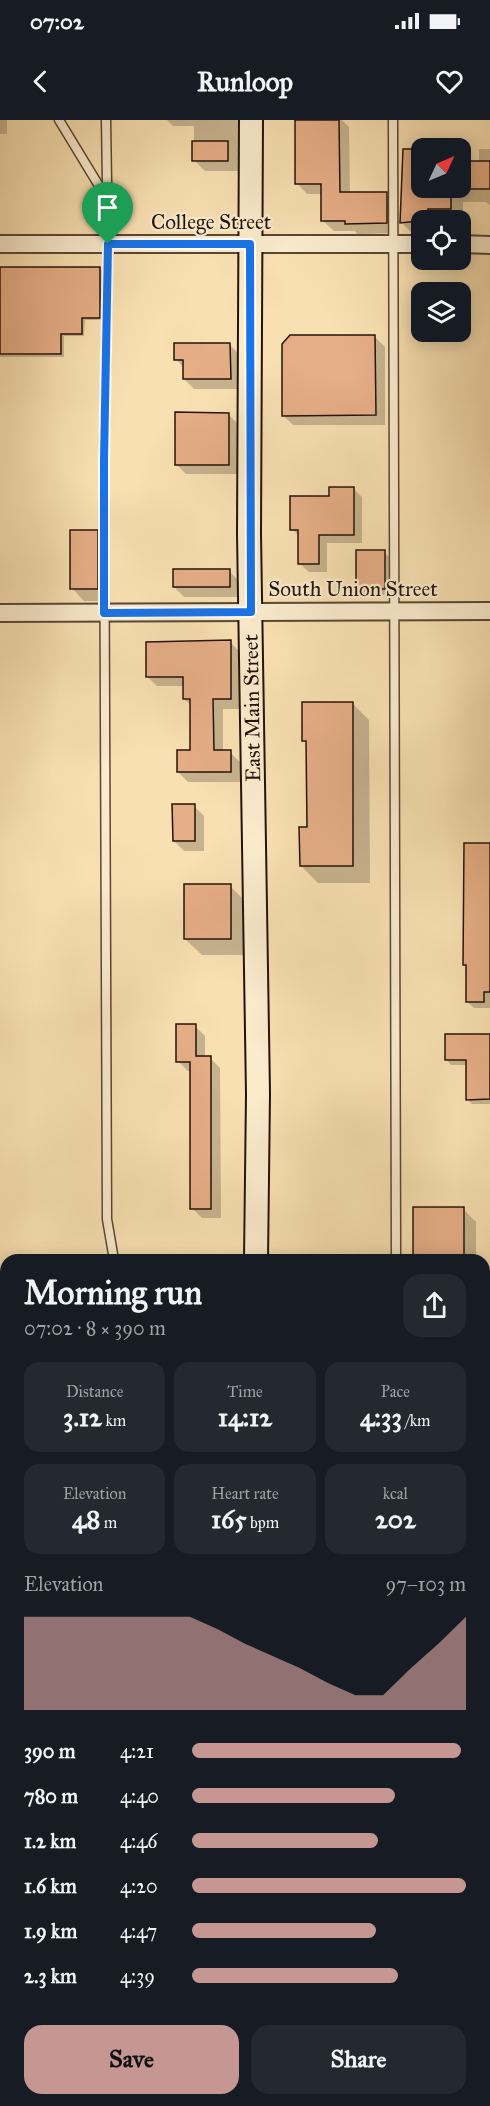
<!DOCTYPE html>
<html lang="en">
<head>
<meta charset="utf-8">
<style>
  body { margin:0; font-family:"IM FELL Great Primer",serif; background:#242831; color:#f1f3f6; height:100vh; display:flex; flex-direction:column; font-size:22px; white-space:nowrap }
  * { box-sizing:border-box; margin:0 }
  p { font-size:20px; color:#9ea1a6 }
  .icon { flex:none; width:33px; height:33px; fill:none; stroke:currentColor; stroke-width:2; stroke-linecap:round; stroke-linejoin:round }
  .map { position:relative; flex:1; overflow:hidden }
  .panel { position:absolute; left:0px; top:1134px; width:490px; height:852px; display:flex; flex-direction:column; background:#171b24; border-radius:18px 18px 0 0; box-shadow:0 3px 15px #0003 }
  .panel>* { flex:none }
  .needle { width:39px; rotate:46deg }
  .fabs { position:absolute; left:411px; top:18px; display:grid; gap:12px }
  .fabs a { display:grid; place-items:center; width:60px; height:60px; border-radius:12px; background:#171b24; box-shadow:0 3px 15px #0003; font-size:30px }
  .pin { position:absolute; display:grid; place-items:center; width:51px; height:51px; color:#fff; margin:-62px -26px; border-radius:50% 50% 50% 0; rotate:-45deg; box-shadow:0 0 6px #0007 }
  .pin .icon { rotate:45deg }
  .round { display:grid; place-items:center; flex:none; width:63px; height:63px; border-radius:18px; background:#242831 }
  .headline { display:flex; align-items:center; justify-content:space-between; height:102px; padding:0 24px }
  h1 { font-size:33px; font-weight:700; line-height:45px }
  .metrics { display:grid; grid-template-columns:repeat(3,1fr); gap:9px; height:102px; padding:6px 24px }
  .metrics div { display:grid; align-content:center; border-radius:15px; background:#242831; text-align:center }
  .metrics b { font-size:26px; font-weight:700 }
  .metrics small { font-size:16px; font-weight:400 }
  .metrics p { font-size:16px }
  .chart { height:168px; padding:12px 24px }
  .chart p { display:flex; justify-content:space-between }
  .chart svg { width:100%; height:108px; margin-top:6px; fill:#c59692; opacity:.7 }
  .action { display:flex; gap:12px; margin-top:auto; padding:12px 24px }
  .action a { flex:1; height:69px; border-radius:18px; background:#c59692; color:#111; font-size:24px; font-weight:700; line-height:69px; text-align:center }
  .action a+a { background:#242831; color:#f1f3f6 }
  ul { padding:0 24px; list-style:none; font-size:20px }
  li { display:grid; grid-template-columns:96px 72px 1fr; align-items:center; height:45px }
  li i { height:15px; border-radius:8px; background:#c59692 }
  .status { display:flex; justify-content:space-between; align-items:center; height:42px; padding:0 30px; background:#171b24; direction:ltr }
  .status svg { height:16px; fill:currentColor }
  header { display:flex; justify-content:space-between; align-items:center; height:78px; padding:0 24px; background:#171b24; font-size:27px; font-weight:700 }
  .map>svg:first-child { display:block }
  .shadow { fill:#0003 }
  .building { fill:#e6ae87; stroke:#241309; stroke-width:1.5 }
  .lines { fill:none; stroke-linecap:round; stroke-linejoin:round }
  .lane-casing { stroke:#594633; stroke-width:11 }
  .street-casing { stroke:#594633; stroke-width:20 }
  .secondary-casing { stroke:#241309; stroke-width:26 }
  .lane { stroke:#faebcd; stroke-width:8 }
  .street { stroke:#faebcd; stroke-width:16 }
  .secondary { stroke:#faebcd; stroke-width:22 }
  .rail-casing { stroke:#241309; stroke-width:7 }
  .rail { stroke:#faebcd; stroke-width:4.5; stroke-dasharray:14; stroke-linecap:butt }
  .route-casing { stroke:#fff; stroke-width:12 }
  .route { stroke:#1a73e8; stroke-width:8 }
  .labels { text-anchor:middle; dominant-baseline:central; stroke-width:4.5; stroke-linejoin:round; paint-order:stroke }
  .street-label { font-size:21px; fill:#241309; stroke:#faebcd }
</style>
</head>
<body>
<div class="status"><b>07:02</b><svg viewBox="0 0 49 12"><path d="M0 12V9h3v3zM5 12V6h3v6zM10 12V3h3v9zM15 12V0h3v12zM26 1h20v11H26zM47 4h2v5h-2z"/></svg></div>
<header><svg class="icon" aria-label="back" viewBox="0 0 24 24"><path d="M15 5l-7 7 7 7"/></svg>Runloop<svg class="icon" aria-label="heart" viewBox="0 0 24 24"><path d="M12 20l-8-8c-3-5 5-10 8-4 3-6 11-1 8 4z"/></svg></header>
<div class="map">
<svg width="490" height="1986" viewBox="0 0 490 1986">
  <rect width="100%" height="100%" fill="#f8e0b2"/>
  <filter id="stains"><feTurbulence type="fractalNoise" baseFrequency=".00333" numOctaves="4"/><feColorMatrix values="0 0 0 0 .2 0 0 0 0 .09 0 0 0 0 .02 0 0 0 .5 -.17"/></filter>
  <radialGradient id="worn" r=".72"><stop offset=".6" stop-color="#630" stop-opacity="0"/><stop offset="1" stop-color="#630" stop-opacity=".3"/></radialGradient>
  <g class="shadow">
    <rect x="0" y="0" width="7" height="14"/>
    <path d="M167,0H239V51H205L194,40V6H173Z"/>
    <path d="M297,0H342L349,7L350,74H386L397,84V113L357,114L355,111H334L323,101V74H307L297,63Z"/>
    <path d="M479,29H490V85L486,82H463V101L422,100V115H414L401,102L422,68H460L479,42Z"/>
    <path d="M0,148H100L103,152V200H85L84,216H64V237H0Z"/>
    <path d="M375,217L385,227V305H293L283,295Z"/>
    <path d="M230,225L240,235V269H194L184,259V248L176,239Z"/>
    <path d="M228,294L238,304V354H186L176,344Z"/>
    <path d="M353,368L362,377V423H327V452H309L300,444V417L292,409L331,377Z"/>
    <path d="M97,412L110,424V481H84L72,468Z"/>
    <path d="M384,432L391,439V475H364L358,468Z"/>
    <path d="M229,451L239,461V477H184L174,467Z"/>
    <path d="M230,522L240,532V589H223V632H230L240,642V662H188L178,652L192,632V586L184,579V566H157L147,556Z"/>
    <path d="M352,583L369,600L370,763H318L301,746L308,708V624L304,620Z"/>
    <path d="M194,686L204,696V731H184L174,721Z"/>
    <path d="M490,725V888H474L468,882V847L465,844Z"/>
    <path d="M230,766L247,783V835H202L185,819Z"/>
    <path d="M195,906L205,916V938H210L220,948L221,1098H202L192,1088L191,951H188L178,941Z"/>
    <path d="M490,915V984H472L467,979V945H451L446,939Z"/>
    <path d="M463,1089L476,1102V1140H415Z"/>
    <path d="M484,1232L490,1238V1309H484Z"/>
    <path d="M484,1345L490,1351V1391L484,1396Z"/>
    <path d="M487,1523L490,1525V1592L484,1598V1526Z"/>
    <path d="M484,1660L490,1665V1743L484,1738Z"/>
    <path d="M490,1910V1932L484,1927V1915Z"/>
    <path d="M369,1980H424L427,1986H372Z"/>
  </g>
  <g class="building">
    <path d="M295,0H339L340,72H387V103L345,104V101H321V64H295Z"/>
    <rect x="192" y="21" width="36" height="20"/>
    <path d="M403,29H422V68H451V89H428V100L400,103Z"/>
    <rect x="460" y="41" width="30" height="28"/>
    <path d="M0,147H100V198H82V214H61V234H0Z"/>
    <path d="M290,215H375L376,295L282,296V224Z"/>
    <path d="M174,223H230L231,259H183V240H174Z"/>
    <path d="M175,292L229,293V345H175Z"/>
    <path d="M329,367H354V415H319V444H298V410H290V376H329Z"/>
    <rect x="70" y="410" width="28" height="59"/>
    <rect x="356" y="430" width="29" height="39"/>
    <rect x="173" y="449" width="57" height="18"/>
    <path d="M231,520V579H213L214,630H231V652H177V630H190V579H183V557H146V522Z"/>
    <path d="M302,582H353V746H300L299,707H307L306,621H302Z"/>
    <path d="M172,684H195V721H173Z"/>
    <path d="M464,723H490V872H484V882H466V845H463Z"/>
    <rect x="184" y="764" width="47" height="55"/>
    <path d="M176,904H196V936H211V1089H190V942H176Z"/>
    <path d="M445,914H490V979L466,980V940H445Z"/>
    <rect x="413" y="1087" width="51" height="53"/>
  </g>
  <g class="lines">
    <defs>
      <g id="lane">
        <path d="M59,0L107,79"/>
        <path d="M106,0L108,124L104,340L107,1099L114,1140"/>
        <path d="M393,0L396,1140"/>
      </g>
      <g id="street">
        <path d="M0,124H422"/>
        <path d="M460,124L490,125"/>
        <path d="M0,493L490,491"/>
        <path d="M0,1203H6"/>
        <path d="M484,1413L490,1408"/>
        <path d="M484,1813L490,1808"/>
      </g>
      <g id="secondary">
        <path d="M251,0L249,414L258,974L256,1140"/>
        <path d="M484,1202H490"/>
        <path d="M468,1980L471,1986"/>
      </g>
    </defs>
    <use href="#lane" class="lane-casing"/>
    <use href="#street" class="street-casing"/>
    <use href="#secondary" class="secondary-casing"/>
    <use href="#lane" class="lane"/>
    <use href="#street" class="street"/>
    <use href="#secondary" class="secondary"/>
    <defs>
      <g id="rail">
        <path d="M0,1449L6,1478"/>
        <path d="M0,1501L6,1525"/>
        <path d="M148,1980L150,1986"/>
        <path d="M159,1980L160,1986"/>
        <path d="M181,1980L183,1986"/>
      </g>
    </defs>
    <use href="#rail" class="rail-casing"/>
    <use href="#rail" class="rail"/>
  </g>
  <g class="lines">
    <defs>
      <path id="route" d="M108,124H250L251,492L104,493V340Z"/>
    </defs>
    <use href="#route" class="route-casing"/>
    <use href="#route" class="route"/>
  </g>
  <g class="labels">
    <g class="street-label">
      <text x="211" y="102">College Street</text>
      <text x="353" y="469">South Union Street</text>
      <text transform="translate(252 588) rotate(-91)">East Main Street</text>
    </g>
  </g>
  <rect width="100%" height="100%" filter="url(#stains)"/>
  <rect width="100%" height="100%" fill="url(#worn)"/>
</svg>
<div class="fabs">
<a><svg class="needle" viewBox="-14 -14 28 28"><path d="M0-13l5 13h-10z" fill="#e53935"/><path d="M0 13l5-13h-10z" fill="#9ea1a6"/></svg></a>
<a><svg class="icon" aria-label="locate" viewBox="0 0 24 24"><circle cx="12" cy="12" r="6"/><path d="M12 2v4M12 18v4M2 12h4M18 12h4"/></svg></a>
<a><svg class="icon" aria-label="layers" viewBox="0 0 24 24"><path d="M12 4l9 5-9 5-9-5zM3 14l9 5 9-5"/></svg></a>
</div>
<div class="pin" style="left:108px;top:124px;background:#1e9e55"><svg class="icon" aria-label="arrive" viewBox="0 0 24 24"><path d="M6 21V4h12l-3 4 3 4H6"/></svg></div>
<section class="panel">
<div class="headline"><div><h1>Morning run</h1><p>07:02 · 8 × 390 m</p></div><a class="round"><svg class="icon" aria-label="share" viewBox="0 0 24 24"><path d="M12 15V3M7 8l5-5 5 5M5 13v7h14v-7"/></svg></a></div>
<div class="metrics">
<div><p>Distance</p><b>3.12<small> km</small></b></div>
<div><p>Time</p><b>14:12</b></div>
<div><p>Pace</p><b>4:33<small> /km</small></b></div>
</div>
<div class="metrics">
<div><p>Elevation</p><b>48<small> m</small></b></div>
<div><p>Heart rate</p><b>165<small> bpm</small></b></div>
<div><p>kcal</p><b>202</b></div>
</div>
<div class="chart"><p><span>Elevation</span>97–103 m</p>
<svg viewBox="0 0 160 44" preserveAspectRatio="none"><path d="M0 44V6L10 6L20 6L30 6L40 6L50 6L60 6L70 11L80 17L90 22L100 27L110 33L120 38L130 38L140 27L150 17L160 6V44z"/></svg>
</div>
<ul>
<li><b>390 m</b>4:21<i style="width:98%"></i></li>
<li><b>780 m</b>4:40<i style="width:74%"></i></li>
<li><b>1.2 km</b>4:46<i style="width:68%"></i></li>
<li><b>1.6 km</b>4:20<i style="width:100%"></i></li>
<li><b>1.9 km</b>4:47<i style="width:67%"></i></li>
<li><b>2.3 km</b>4:39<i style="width:75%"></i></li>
</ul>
<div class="action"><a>Save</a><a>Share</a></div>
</section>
</div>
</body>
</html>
